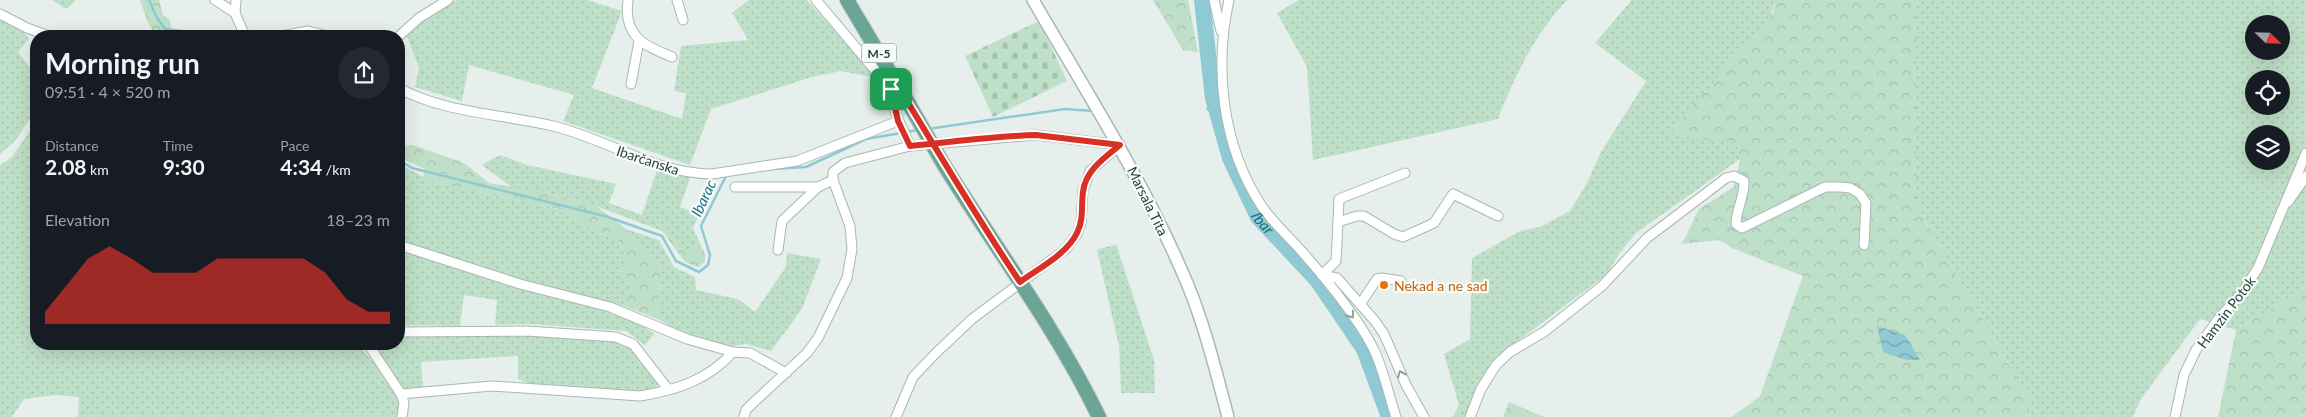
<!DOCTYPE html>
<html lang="en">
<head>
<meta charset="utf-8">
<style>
  body { margin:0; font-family:Lato,sans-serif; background:#242831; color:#f1f3f6; height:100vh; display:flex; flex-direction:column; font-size:19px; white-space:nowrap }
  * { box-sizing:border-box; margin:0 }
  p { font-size:16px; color:#9ea1a6 }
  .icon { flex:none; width:28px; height:28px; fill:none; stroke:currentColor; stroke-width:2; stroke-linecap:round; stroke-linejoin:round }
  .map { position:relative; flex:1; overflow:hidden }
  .side { position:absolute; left:30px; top:30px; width:375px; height:320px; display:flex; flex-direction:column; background:#171b24; border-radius:20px; box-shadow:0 5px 20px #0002 }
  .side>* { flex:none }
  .needle { width:32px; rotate:113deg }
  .controls { position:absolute; left:2245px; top:15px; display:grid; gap:10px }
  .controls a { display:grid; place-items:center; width:45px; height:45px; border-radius:50%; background:#171b24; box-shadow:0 5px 20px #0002; font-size:25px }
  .pin { position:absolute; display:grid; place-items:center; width:42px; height:42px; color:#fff; margin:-21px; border-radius:10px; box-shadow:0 2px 8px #0006 }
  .round { display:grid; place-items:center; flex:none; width:52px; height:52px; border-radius:26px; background:#242831 }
  .head { display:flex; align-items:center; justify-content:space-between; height:85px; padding:0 15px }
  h1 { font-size:28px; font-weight:700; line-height:38px }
  .stats { display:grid; grid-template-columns:repeat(3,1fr); gap:8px; height:85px; padding:5px 15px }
  .stats div { display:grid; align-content:center }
  .stats b { font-size:21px; font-weight:700 }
  .stats small { font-size:14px; font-weight:400 }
  .stats p { font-size:14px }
  .chart { height:140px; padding:10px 15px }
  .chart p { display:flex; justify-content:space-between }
  .chart svg { width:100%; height:90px; margin-top:5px; fill:#d93025; opacity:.7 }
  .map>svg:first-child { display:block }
  .grass { fill:url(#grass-dots); fill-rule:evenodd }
  .forest { fill:url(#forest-crowns) }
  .cemetery { fill:url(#cemetery-stones) }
  .water { fill:url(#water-waves) }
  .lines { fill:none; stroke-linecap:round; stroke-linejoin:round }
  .stream { stroke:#8ec9d4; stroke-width:2.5 }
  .river { stroke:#8ec9d4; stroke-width:16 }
  .minor-casing { stroke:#a8b8b2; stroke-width:11 }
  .tertiary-casing { stroke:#a8b8b2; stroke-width:14 }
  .primary-casing { stroke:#c2cac8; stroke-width:16 }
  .minor { stroke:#fff; stroke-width:9 }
  .tertiary { stroke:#fff; stroke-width:11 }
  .primary { stroke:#6aa596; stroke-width:14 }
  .primary-bridge-casing { stroke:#c2cac8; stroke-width:16; stroke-linecap:butt }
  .primary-bridge { stroke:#6aa596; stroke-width:14 }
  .oneway { stroke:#92a09c }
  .route-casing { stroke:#fff; stroke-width:10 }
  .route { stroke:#d93025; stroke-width:6 }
  .food-dot { fill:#e8710a; stroke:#f7fbf9; stroke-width:2 }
  .labels { text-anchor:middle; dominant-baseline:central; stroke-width:4.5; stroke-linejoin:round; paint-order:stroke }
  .shield { fill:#f7fbf9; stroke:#637a73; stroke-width:1 }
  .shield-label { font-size:12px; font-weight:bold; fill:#24423a }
  .street-label { font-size:14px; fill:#24423a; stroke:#f7fbf9 }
  .food-label { font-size:14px; fill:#c56008; stroke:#f7fbf9; text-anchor:start }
  .water-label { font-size:15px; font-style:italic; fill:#1c6f80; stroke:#f7fbf9 }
</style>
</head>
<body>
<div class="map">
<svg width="2306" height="417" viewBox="0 0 2306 417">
  <defs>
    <pattern id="grass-dots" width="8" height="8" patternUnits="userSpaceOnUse" patternTransform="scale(1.25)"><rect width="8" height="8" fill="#bfe0c8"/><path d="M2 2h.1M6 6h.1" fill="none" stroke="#a4c1ad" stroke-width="1.8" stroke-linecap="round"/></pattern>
    <pattern id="forest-crowns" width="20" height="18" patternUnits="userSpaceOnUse" patternTransform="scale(1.25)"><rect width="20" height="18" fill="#bfe0c8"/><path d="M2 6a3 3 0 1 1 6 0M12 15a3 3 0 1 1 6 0" fill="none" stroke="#a4c1ad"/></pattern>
    <pattern id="cemetery-stones" width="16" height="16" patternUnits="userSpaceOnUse" patternTransform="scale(1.25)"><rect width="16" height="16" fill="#bfe0c8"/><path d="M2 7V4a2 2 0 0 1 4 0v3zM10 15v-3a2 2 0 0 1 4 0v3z" fill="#a4c1ad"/></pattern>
    <pattern id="water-waves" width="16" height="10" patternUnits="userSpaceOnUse" patternTransform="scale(1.25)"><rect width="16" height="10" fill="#8ec9d4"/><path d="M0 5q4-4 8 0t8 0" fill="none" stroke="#74a5ad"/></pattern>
  </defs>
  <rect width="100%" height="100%" fill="#e6efeb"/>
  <g class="grass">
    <path d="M52,0H76L66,9Z"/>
    <path d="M456,0H587L622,11L592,88L682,119L686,93L674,91L681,46L748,40L732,13L749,0H807L878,78L840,71L812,77L711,109L690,165L563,121L574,95L469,65L462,101L415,87L419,68L407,36L425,16Z"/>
    <path d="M1299,0H1567C1535,34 1515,75 1498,119L1313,160L1307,67L1277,13Z"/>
    <path d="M1632,0H1775L1737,143L1740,159L1636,233L1619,254L1606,275L1507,349L1483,386L1472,417H1453L1459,405L1444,354L1470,339L1472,258L1520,231L1540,227L1570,211L1586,185L1601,152L1646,81L1595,43Z"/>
    <path d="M1916,0H2306V287L2236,330L2200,319L2141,399L2133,417H2029L2030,401L1916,205ZM2254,24H2281V51H2254ZM2254,79H2281V106H2254ZM2254,134H2281V161H2254Z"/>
    <path d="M0,16L19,26L29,39L18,52L36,75V110L15,141L0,154Z"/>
    <path d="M36,122V344H362L360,347L401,394L400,414L272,413V417H78L79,397L56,395L24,399L12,417H0V165L12,157Z"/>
    <path d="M500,155L527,165L616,184L609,203L642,215L659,164L691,175L680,207L699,214L693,228L699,241L694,250L684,251L662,231L596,206L548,193L513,188L482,165Z"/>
    <path d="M399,164L423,177L422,180L558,209L594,231L618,240L626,257L620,270L631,284L623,306L535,283L399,241Z"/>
    <path d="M626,229L659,240L674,267L695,277L696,290L738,299L755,312L786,267L787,253L821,259L802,309L771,351L746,344L731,346L688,336L658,319L661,266Z"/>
    <path d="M1116,244L1154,360L1155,393H1121L1119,346L1097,250Z"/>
    <path d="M399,248L627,314L654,334L645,345L626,331L528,324L495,325L497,300L464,295L460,326L399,325Z"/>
    <path d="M399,334H528L621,341C639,349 650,368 658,385L654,391L643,392L528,383L518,379V356L421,362L423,391L407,393L376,355L384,344H399Z"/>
  </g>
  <g class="forest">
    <path d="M140,0H159L163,15L170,20L172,36H156L148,23Z"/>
    <path d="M1153,0H1188L1198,52L1183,50Z"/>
    <path d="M1775,0H1916V205L2030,401L2029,417H1732L1760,396L1803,276L1732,248L1720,240L1682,244L1699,209L1734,187L1740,159L1737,143L1668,135L1773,13Z"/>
    <path d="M413,145L464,163L489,183L548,193L596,206L626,229L661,266L658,319L623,306L631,284L620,270L626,257L618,240L594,231L558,209L422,180L425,169L399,157V147Z"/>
    <path d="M662,231L684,251L694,250L699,241L705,254V262L698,267L685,262Z"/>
    <path d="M2306,287V417H2218L2236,330Z"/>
    <path d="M1509,402L1544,417H1503Z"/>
    <path d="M271,413L400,414L398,417H272Z"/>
  </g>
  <path class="cemetery" d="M1039,21L1067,81L993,117L965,56Z"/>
  <path class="water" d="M1877,326L1905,335L1920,360H1906L1883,352Z"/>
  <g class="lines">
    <g class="stream">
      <path d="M149,0L157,18L165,29L226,36"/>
      <path d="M1207,109L1215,107"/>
      <path d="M928,129L1065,109L1093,111"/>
      <path d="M906,132L918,130"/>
      <path d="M399,160L412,168L608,217L662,236L676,261L699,272L708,265L710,255L701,226L726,176L728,175"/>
      <path d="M773,169L806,167L866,139L901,133"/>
    </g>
    <path class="river" id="s1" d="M1202,0L1213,98L1230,158L1258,217L1317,280L1364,349L1389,417"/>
    <defs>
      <g id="minor">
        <path d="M215,0L235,13L245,36"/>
        <path d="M628,0C623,36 643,45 672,57"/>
        <path d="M677,0L683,20"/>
        <path d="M816,0L891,89"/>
        <path d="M1214,0L1221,31"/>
        <path d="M1229,0C1214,68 1222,145 1261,205C1271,220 1284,232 1296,245C1321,272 1360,320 1375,352C1384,372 1389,396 1396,417"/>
        <path d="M235,13L236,0"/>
        <path d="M0,14L27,28L49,36"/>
        <path d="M281,36L308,31L328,36"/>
        <path d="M399,36L419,18L448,0"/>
        <path d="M631,84L639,41"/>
        <path d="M898,85L891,89C892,110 902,127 910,146L1036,135L1120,145"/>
        <path d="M399,88C440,112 507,115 553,126C607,139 656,174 712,174L797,161L898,121"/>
        <path d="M735,187H818"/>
        <path d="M2288,202L2306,176"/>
        <path d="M1338,222L1339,199L1405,173"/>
        <path d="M399,245L520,284L610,307L687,339L733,352"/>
        <path d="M778,250L782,221L818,187L833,180"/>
        <path d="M1322,275L1336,261L1338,222L1357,216H1364L1394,234L1403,237L1434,223L1453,194L1498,216"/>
        <path d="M1322,275L1337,278L1375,321L1384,334L1406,385L1424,417"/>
        <path d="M1361,303L1377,279L1382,278L1401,281"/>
        <path d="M399,332L527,331L616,337L633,344L668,389"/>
        <path d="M368,344L401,394"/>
        <path d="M402,417L404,403L401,394L492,386L640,396C677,390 708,380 733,352L750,353L786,373"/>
        <path d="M744,417L746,410L753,403L807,353L818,338L847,278L852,249L850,226L833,180V172L845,163L910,146"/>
        <path d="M896,417L913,377L937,352L972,319L1066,249L1077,234L1081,224L1083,190L1090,171L1120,145"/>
        <path d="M1470,417L1481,389L1496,365L1510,352L1544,332L1602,286L1647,238L1726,178L1734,176L1744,181C1745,196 1736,209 1736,224L1742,228L1825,187H1840L1850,188L1860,194L1866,203L1864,245"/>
        <path d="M2175,417L2184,375L2196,350L2220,317L2241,294L2258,268L2306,153"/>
      </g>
      <path id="tertiary" d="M1033,0C1087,93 1145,183 1187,283C1205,326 1216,372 1228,417"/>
      <g id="primary">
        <path d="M847,0L910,106"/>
        <path d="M944,165C996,249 1056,328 1099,417"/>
      </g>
    </defs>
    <use href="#minor" class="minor-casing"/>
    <use href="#tertiary" class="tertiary-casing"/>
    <use href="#primary" class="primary-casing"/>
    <use href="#minor" class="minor"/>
    <use href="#tertiary" class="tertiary"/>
    <use href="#primary" class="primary"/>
    <defs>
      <path id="primary-bridge" d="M910,106L944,165"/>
    </defs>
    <use href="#primary-bridge" class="primary-bridge-casing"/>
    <use href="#primary-bridge" class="primary-bridge"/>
  </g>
  <defs><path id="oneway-chevron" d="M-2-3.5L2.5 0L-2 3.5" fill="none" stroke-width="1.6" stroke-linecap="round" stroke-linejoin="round" transform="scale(1.25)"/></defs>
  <g class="oneway">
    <use href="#oneway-chevron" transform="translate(1351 315) rotate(54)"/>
    <use href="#oneway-chevron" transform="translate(1401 374) rotate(-114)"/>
  </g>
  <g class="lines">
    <defs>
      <path id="route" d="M891,89L898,121L910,146C952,142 994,136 1036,135L1120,145C1105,157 1085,171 1083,192C1081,206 1084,219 1077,233C1066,255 1039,268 1020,282C977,218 938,152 898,86L891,89"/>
    </defs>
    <use href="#route" class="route-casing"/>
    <use href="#route" class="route"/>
  </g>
  <circle class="food-dot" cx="1384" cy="285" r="5"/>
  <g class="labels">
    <rect class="shield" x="861.5" y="43.5" width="35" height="19" rx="4"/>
    <g class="shield-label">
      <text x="879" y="53">M-5</text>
    </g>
    <g class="street-label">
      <text transform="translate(648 160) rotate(18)">Ibarčanska</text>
      <text transform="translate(1148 201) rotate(64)">Marsala Tita</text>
      <text transform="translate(2226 312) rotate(-53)">Hamzin Potok</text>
    </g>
    <g class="food-label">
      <text x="1394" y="285">Nekad a ne sad</text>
    </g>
    <g class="water-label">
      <text transform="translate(703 198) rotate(-65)">Ibarac</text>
      <text stroke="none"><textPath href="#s1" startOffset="234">Ibar</textPath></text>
    </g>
  </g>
</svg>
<div class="controls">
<a><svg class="needle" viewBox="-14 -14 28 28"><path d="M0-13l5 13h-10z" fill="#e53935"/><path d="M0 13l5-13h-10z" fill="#9ea1a6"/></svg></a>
<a><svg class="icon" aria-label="locate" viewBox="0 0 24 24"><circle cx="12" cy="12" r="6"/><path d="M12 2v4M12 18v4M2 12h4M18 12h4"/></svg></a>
<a><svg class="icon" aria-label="layers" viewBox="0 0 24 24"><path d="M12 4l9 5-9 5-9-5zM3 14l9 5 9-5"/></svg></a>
</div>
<div class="pin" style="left:891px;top:89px;background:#1e9e55"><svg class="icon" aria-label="arrive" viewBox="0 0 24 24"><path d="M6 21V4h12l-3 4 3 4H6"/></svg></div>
<section class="side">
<div class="head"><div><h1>Morning run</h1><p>09:51 · 4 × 520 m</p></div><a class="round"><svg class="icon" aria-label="share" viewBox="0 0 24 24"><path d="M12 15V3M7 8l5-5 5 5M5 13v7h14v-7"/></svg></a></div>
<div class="stats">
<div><p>Distance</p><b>2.08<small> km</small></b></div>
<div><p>Time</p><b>9:30</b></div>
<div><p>Pace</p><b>4:34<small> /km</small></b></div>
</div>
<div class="chart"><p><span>Elevation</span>18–23 m</p>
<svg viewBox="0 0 160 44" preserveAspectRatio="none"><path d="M0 44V38L10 25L20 12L30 6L40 12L50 19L60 19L70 19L80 12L90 12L100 12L110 12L120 12L130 19L140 32L150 38L160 38V44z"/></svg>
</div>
</section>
</div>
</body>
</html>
